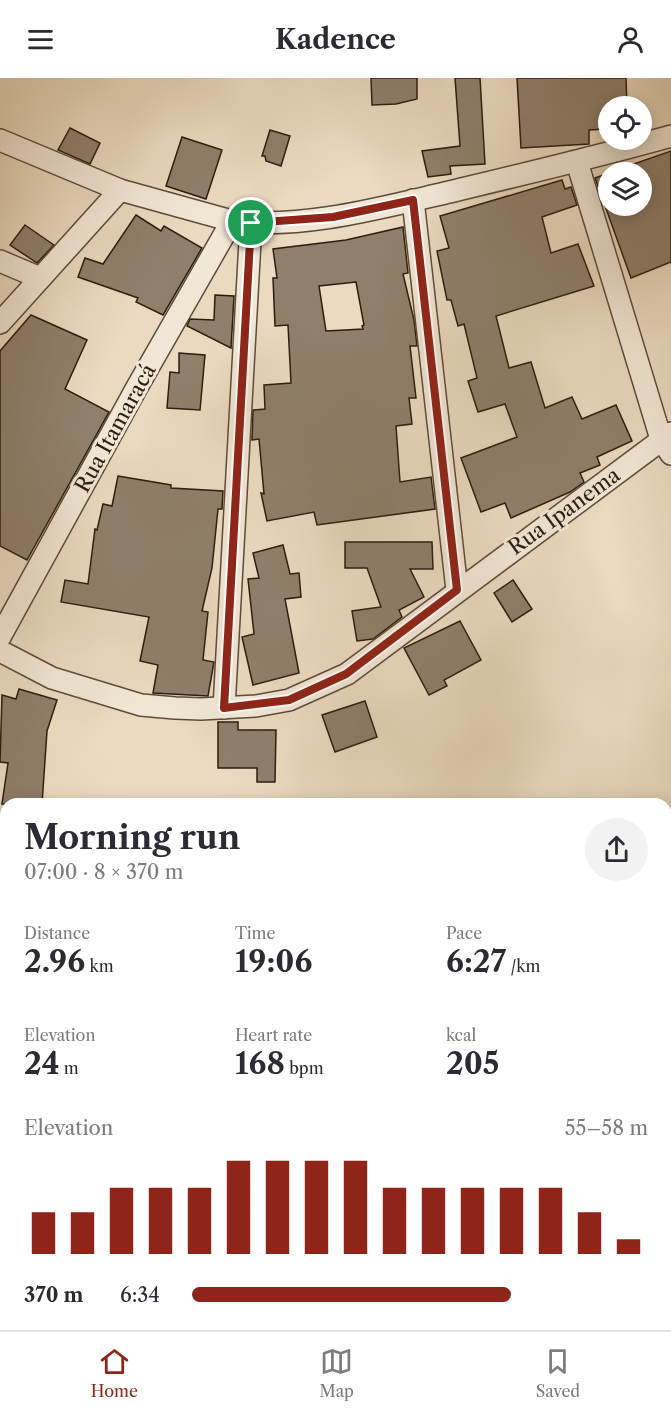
<!DOCTYPE html>
<html lang="en">
<head>
<meta charset="utf-8">
<style>
  body { margin:0; font-family:"Libre Caslon Text",serif; background:#f2f2f3; color:#2b2b33; height:100vh; display:flex; flex-direction:column; font-size:22px; white-space:nowrap }
  * { box-sizing:border-box; margin:0 }
  p { font-size:20px; color:#7c7c81 }
  .icon { flex:none; width:33px; height:33px; fill:none; stroke:currentColor; stroke-width:2; stroke-linecap:round; stroke-linejoin:round }
  .map { position:relative; flex:1; overflow:hidden }
  .details { position:absolute; left:0px; top:720px; width:672px; height:532px; display:flex; flex-direction:column; background:#fff; border-radius:18px 18px 0 0; box-shadow:0 3px 15px #0003 }
  .details>* { flex:none }
  .tools { position:absolute; left:598px; top:18px; display:grid; gap:12px }
  .tools a { display:grid; place-items:center; width:54px; height:54px; border-radius:50%; background:#fff; box-shadow:0 3px 15px #0003; font-size:30px }
  .pin { position:absolute; display:grid; place-items:center; width:51px; height:51px; color:#fff; margin:-26px; border:3px solid #fff; border-radius:50%; box-shadow:0 2px 6px #0007 }
  .round { display:grid; place-items:center; flex:none; width:63px; height:63px; border-radius:32px; background:#f2f2f3 }
  .headline { display:flex; align-items:center; justify-content:space-between; height:102px; padding:0 24px }
  h1 { font-size:33px; font-weight:700; line-height:45px }
  .metrics { display:grid; grid-template-columns:repeat(3,1fr); gap:9px; height:102px; padding:6px 24px }
  .metrics div { display:grid; align-content:center }
  .metrics b { font-size:30px; font-weight:700 }
  .metrics small { font-size:16px; font-weight:400 }
  .metrics p { font-size:16px }
  .chart { height:168px; padding:12px 24px }
  .chart p { display:flex; justify-content:space-between }
  .chart svg { width:100%; height:108px; margin-top:6px; stroke:#8f2418; stroke-width:6 }
  ul { padding:0 24px; list-style:none; font-size:20px }
  li { display:grid; grid-template-columns:96px 72px 1fr; align-items:center; height:45px }
  li i { height:15px; border-radius:8px; background:#8f2418 }
  header { display:flex; justify-content:space-between; align-items:center; height:78px; padding:0 24px; background:#fff; font-size:27px; font-weight:700 }
  .dock { display:flex; justify-content:space-around; align-items:center; height:84px; border-top:2px solid #e1e1e2; background:#fff; font-size:16px; color:#7c7c81 }
  .dock a { display:grid; justify-items:center; gap:3px }
  .dock .current { color:#8f2418 }
  .map>svg:first-child { display:block }
  .building { fill:#8f7f6b; stroke:#2c1d0f; stroke-width:1.5; fill-rule:evenodd }
  .lines { fill:none; stroke-linecap:round; stroke-linejoin:round }
  .minor-casing { stroke:#5c4c3b; stroke-width:24 }
  .minor { stroke:#f2e7d6; stroke-width:21 }
  .route-casing { stroke:#fff; stroke-width:12 }
  .route { stroke:#8f2418; stroke-width:8 }
  .labels { text-anchor:middle; dominant-baseline:central; stroke-width:6; stroke-linejoin:round; paint-order:stroke }
  .street-label { font-size:21px; fill:#2c1d0f; stroke:#f2e7d6 }
</style>
</head>
<body>
<header><svg class="icon" aria-label="menu" viewBox="0 0 24 24"><path d="M4 6h16M4 12h16M4 18h16"/></svg>Kadence<svg class="icon" aria-label="person" viewBox="0 0 24 24"><circle cx="12" cy="8" r="4"/><path d="M4 21q1-7 8-7t8 7"/></svg></header>
<div class="map">
<svg width="671" height="1252" viewBox="0 0 671 1252">
  <rect width="100%" height="100%" fill="#ebdac0"/>
  <filter id="stains"><feTurbulence type="fractalNoise" baseFrequency=".00333" numOctaves="4"/><feColorMatrix values="0 0 0 0 .2 0 0 0 0 .09 0 0 0 0 .02 0 0 0 .5 -.17"/></filter>
  <radialGradient id="worn" r=".72"><stop offset=".6" stop-color="#630" stop-opacity="0"/><stop offset="1" stop-color="#630" stop-opacity=".3"/></radialGradient>
  <g class="building">
    <path d="M371,0H417V21L396,26L372,27Z"/>
    <path d="M455,0H480L485,86L450,88L451,96L428,99L422,73L460,68Z"/>
    <path d="M517,0H626L627,28H609V51L589,52V66L521,70Z"/>
    <path d="M70,50L100,65L90,86L58,72Z"/>
    <path d="M270,52L290,58L281,88L266,83L265,78H262Z"/>
    <path d="M182,59L222,72L206,121L166,108Z"/>
    <path d="M671,73V184L631,200L595,100L609,95V128H642V94H611Z"/>
    <path d="M562,102L565,111L571,109L577,127L542,139L551,175L578,166L594,208L496,238L509,290L531,284L545,330L572,319L582,341L616,327L632,363L597,379L600,387L580,395L584,404L570,414L511,440L505,425L481,434L461,380L517,359L505,326L478,334L468,303L477,300L464,246L458,248L451,222H447L437,173L449,170L440,138Z"/>
    <path d="M136,137L161,153L164,148L202,170L163,237L136,224L138,220L78,199L85,180L103,186Z"/>
    <path d="M25,147L54,167L37,185L10,167Z"/>
    <path d="M403,149L408,195L403,196L414,242L417,268H410L416,320H409L412,346L396,348L400,404L431,399L435,431L317,447L314,434L267,443L261,415L264,416L259,361L252,362L253,332L265,331L264,307L291,305L288,247L275,248L273,200H277L273,171L346,162ZM356,204L364,247L362,248L363,251L326,253L319,208Z"/>
    <path d="M215,217L234,218L231,270L187,248L190,241L214,242Z"/>
    <path d="M31,237L87,262L65,311L109,334L27,482L0,468V273Z"/>
    <path d="M179,275L205,277L200,332L167,330L170,294L179,295Z"/>
    <path d="M118,398L171,407V410L223,413L222,431H218L212,490L202,533L208,534L203,582L214,584L208,618L153,615L158,587L140,583L149,539L61,524L65,502L88,506L95,451L97,452L103,426L112,428Z"/>
    <path d="M345,464H432L433,491H410L424,519L399,532L402,539L373,561L357,563L352,533L381,529L367,490H345Z"/>
    <path d="M283,467L290,496L299,495L301,519L285,521L299,595L253,607L242,559L254,556L248,501L259,500L253,475Z"/>
    <path d="M513,502L532,531L512,544L494,515Z"/>
    <path d="M460,543L481,582L444,602L447,608L429,617L404,570Z"/>
    <path d="M19,611L57,622L47,653L42,726H2L8,685L0,684L2,617L16,621Z"/>
    <path d="M365,623L377,659L335,674L322,637Z"/>
    <path d="M218,644H238V652H276L275,704H257V690H218Z"/>
  </g>
  <g class="lines">
    <defs>
      <g id="minor">
        <path d="M0,62L120,112L232,143C303,151 376,131 445,115C520,97 596,79 671,58"/>
        <path d="M577,84L661,361L671,376"/>
        <path d="M413,122L457,512"/>
        <path d="M0,183L40,200"/>
        <path d="M0,245L120,112"/>
        <path d="M0,559L136,311L232,143"/>
        <path d="M0,573L52,600L141,627L175,630L201,631L256,628L289,622L347,596L671,355"/>
        <path d="M224,630L251,145"/>
      </g>
    </defs>
    <use href="#minor" class="minor-casing"/>
    <use href="#minor" class="minor"/>
  </g>
  <g class="lines">
    <defs>
      <path id="route" d="M413,122L457,512L346,596L289,622L224,630L251,145L333,139Z"/>
    </defs>
    <use href="#route" class="route-casing"/>
    <use href="#route" class="route"/>
  </g>
  <g class="labels">
    <g class="street-label">
      <text transform="translate(115 350) rotate(-61)">Rua Itamaracá</text>
      <text transform="translate(564 433) rotate(-36)">Rua Ipanema</text>
    </g>
  </g>
  <rect width="100%" height="100%" filter="url(#stains)"/>
  <rect width="100%" height="100%" fill="url(#worn)"/>
</svg>
<div class="tools">
<a><svg class="icon" aria-label="locate" viewBox="0 0 24 24"><circle cx="12" cy="12" r="6"/><path d="M12 2v4M12 18v4M2 12h4M18 12h4"/></svg></a>
<a><svg class="icon" aria-label="layers" viewBox="0 0 24 24"><path d="M12 4l9 5-9 5-9-5zM3 14l9 5 9-5"/></svg></a>
</div>
<div class="pin" style="left:251px;top:145px;background:#1e9e55"><svg class="icon" aria-label="arrive" viewBox="0 0 24 24"><path d="M6 21V4h12l-3 4 3 4H6"/></svg></div>
<section class="details">
<div class="headline"><div><h1>Morning run</h1><p>07:00 · 8 × 370 m</p></div><a class="round"><svg class="icon" aria-label="share" viewBox="0 0 24 24"><path d="M12 15V3M7 8l5-5 5 5M5 13v7h14v-7"/></svg></a></div>
<div class="metrics">
<div><p>Distance</p><b>2.96<small> km</small></b></div>
<div><p>Time</p><b>19:06</b></div>
<div><p>Pace</p><b>6:27<small> /km</small></b></div>
</div>
<div class="metrics">
<div><p>Elevation</p><b>24<small> m</small></b></div>
<div><p>Heart rate</p><b>168<small> bpm</small></b></div>
<div><p>kcal</p><b>205</b></div>
</div>
<div class="chart"><p><span>Elevation</span>55–58 m</p>
<svg viewBox="0 0 160 44" preserveAspectRatio="none"><path d="M5 44V27M15 44V27M25 44V17M35 44V17M45 44V17M55 44V6M65 44V6M75 44V6M85 44V6M95 44V17M105 44V17M115 44V17M125 44V17M135 44V17M145 44V27M155 44V38"/></svg>
</div>
<ul>
<li><b>370 m</b>6:34<i style="width:70%"></i></li>
</ul>
</section>
</div>
<nav class="dock">
<a class="current"><svg class="icon" aria-label="home" viewBox="0 0 24 24"><path d="M3 11l9-7 9 7M6 9v11h12V9"/></svg>Home</a>
<a><svg class="icon" aria-label="map" viewBox="0 0 24 24"><path d="M3 6l6-2 6 2 6-2v14l-6 2-6-2-6 2zM9 4v14M15 6v14"/></svg>Map</a>
<a><svg class="icon" aria-label="saved" viewBox="0 0 24 24"><path d="M7 4h10v16l-5-4-5 4z"/></svg>Saved</a>
</nav>
</body>
</html>
